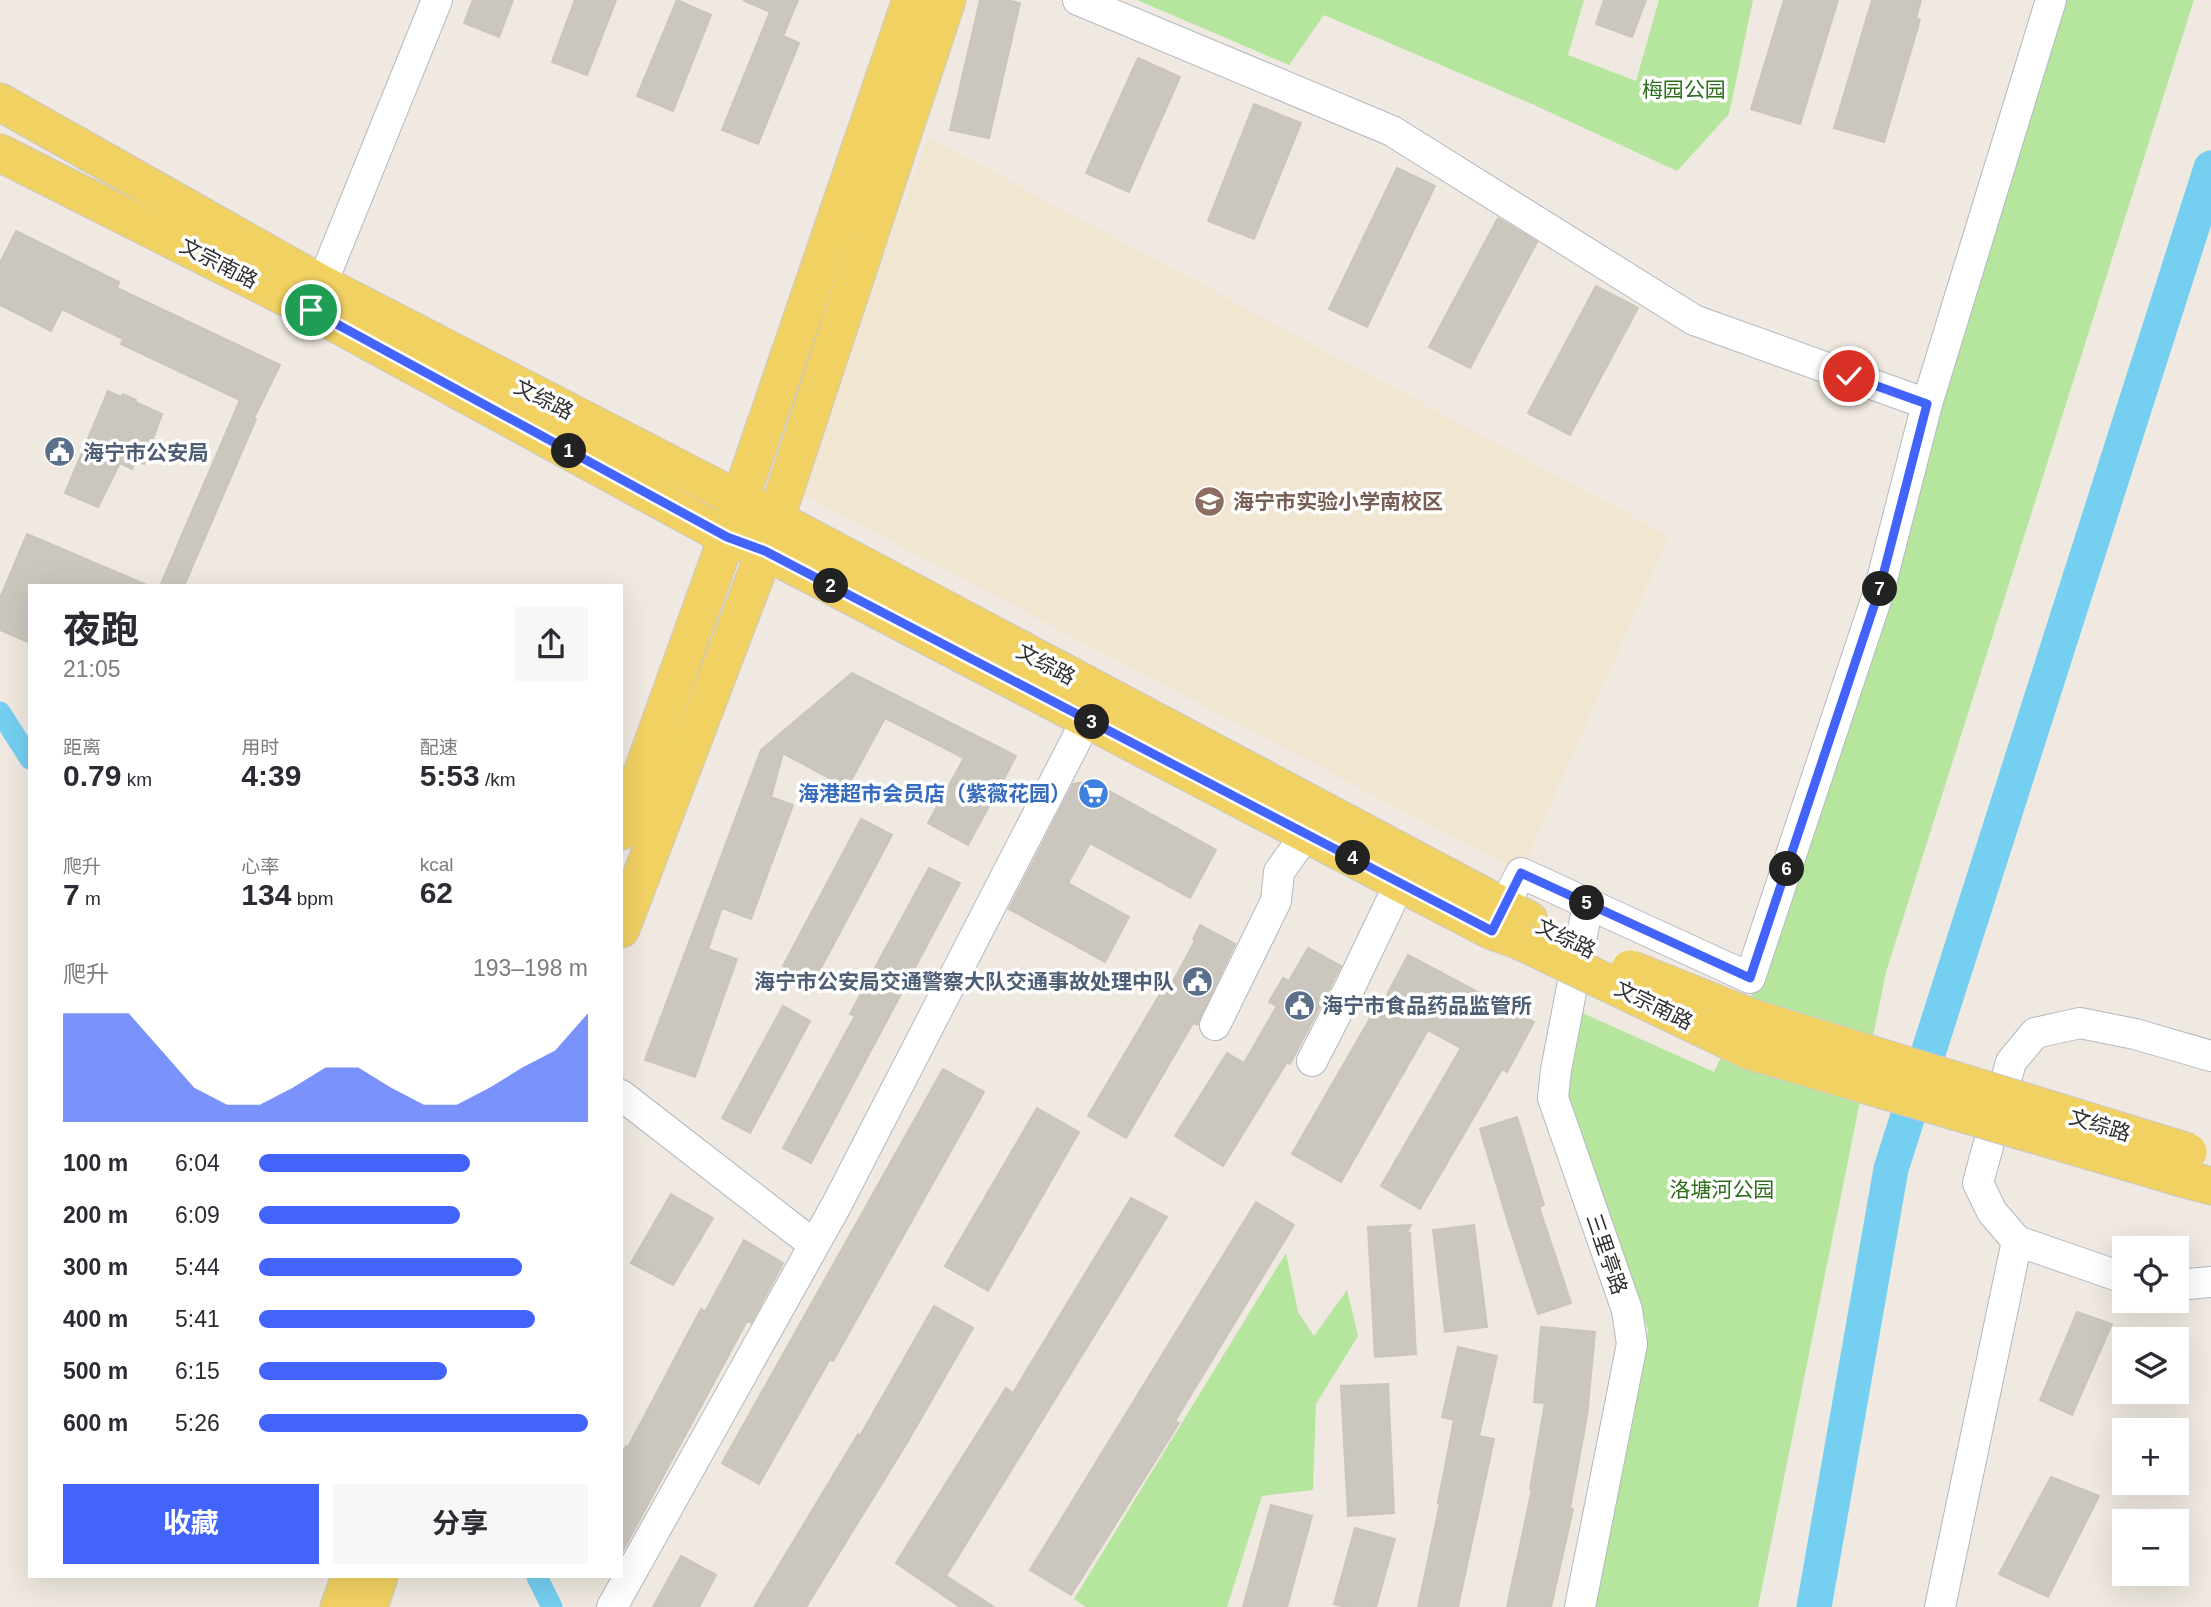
<!DOCTYPE html>
<html lang="zh">
<head>
<meta charset="utf-8">
<style>
  body { margin:0; font-family:Helvetica,"Noto Sans SC",sans-serif; background:#f7f7f7; color:#2b2b33; height:100vh; display:flex; flex-direction:column; font-size:26px; white-space:nowrap }
  * { box-sizing:border-box; margin:0 }
  p { font-size:23px; color:#7c7c81 }
  .icon { flex:none; width:38px; height:38px; fill:none; stroke:currentColor; stroke-width:2; stroke-linecap:round; stroke-linejoin:round }
  .map { position:relative; flex:1; overflow:hidden }
  .side { position:absolute; left:28px; top:584px; width:595px; height:994px; display:flex; flex-direction:column; background:#fff; border-radius:0px; box-shadow:0 7px 28px #0002 }
  .side>* { flex:none }
  .controls { position:absolute; left:2112px; top:1236px; display:grid; gap:14px }
  .controls a { display:grid; place-items:center; width:77px; height:77px; border-radius:0px; background:#fff; box-shadow:0 7px 28px #0002; font-size:35px }
  .pin { position:absolute; display:grid; place-items:center; width:60px; height:60px; color:#fff; margin:-30px; border:4px solid #fff; border-radius:50%; box-shadow:0 2px 7px #0007 }
  .km { position:absolute; width:35px; height:35px; margin:-18px; border-radius:50%; background:#222; color:#fff; font-size:19px; line-height:35px; text-align:center }
  .round { display:grid; place-items:center; flex:none; width:74px; height:74px; border-radius:0px; background:#f7f7f7 }
  .headline { display:flex; align-items:center; justify-content:space-between; height:119px; padding:0 35px }
  h1 { font-size:38px; font-weight:700; line-height:52px }
  .stats { display:grid; grid-template-columns:repeat(3,1fr); gap:10px; height:119px; padding:7px 35px }
  .stats div { display:grid; align-content:center }
  .stats b { font-size:30px; font-weight:700 }
  .stats small { font-size:19px; font-weight:400 }
  .stats p { font-size:19px }
  .chart { height:196px; padding:14px 35px }
  .chart p { display:flex; justify-content:space-between }
  .chart svg { width:100%; height:126px; margin-top:7px; fill:#4264fb; opacity:.7 }
  .action { display:flex; gap:14px; margin-top:auto; padding:14px 35px }
  .action a { flex:1; height:80px; border-radius:0px; background:#4264fb; color:#fff; font-size:28px; font-weight:700; line-height:80px; text-align:center }
  .action a+a { background:#f7f7f7; color:#2b2b33 }
  ul { padding:0 35px; list-style:none; font-size:23px }
  li { display:grid; grid-template-columns:112px 84px 1fr; align-items:center; height:52px }
  li i { height:18px; border-radius:9px; background:#4264fb }
  .map>svg:first-child { display:block }
  .education { fill:#f0e6d1 }
  .green { fill:#b6e59e }
  .lines { fill:none; stroke-linecap:round; stroke-linejoin:round }
  .canal { stroke:#75cff0; stroke-width:21 }
  .river { stroke:#75cff0; stroke-width:35 }
  .building { fill:#cbc7bf; stroke:#cbc5ba; stroke-width:2 }
  .minor-casing { stroke:#b4b7c1; stroke-width:32 }
  .major-casing { stroke:#c9c9c9; stroke-width:39 }
  .minor { stroke:#fff; stroke-width:30 }
  .major { stroke:#f2d163; stroke-width:37 }
  .major-bridge-casing { stroke:#c9c9c9; stroke-width:39; stroke-linecap:butt }
  .major-bridge { stroke:#f2d163; stroke-width:37 }
  .route-casing { stroke:#fff; stroke-width:14 }
  .route { stroke:#4264fb; stroke-width:9 }
  .labels { text-anchor:middle; dominant-baseline:central; stroke-width:7; stroke-linejoin:round; paint-order:stroke }
  .park-label { font-size:21px; fill:#2c6e1b; stroke:#fff }
  .street-label { font-size:21px; fill:#2e2e2e; stroke:#fff }
  .service-label { font-size:21px; font-weight:bold; fill:#4e5e75; stroke:#fff; text-anchor:start }
  .education-label { font-size:21px; font-weight:bold; fill:#785e54; stroke:#fff; text-anchor:start }
  .shop-label { font-size:21px; font-weight:bold; fill:#366cbe; stroke:#fff; text-anchor:end }
</style>
</head>
<body>
<div class="map">
<svg width="2211" height="1607" viewBox="0 0 2211 1607">
  <rect width="100%" height="100%" fill="#efe9e1"/>
  <path class="education" d="M928,137L1669,536L1521,873L795,491Z"/>
  <g class="green">
    <path d="M1137,0H1584L1568,55L1636,81L1659,0H1753L1729,114L1677,171L1532,104L1324,15L1289,65Z"/>
    <path d="M2064,0H2194L1886,972L1758,1607H1592L1648,1330L1565,1098L1578,1011L1714,1072L1760,977Z"/>
    <path d="M1286,1253L1298,1312L1314,1336L1347,1290L1358,1336L1316,1404L1313,1490L1262,1496L1227,1607H1086L1074,1599Z"/>
  </g>
  <g class="lines">
    <g class="canal">
      <path d="M0,712L30,759"/>
      <path d="M537,1577L552,1607"/>
    </g>
    <path class="river" d="M1814,1607L1891,1169L2211,168"/>
  </g>
  <g class="building">
    <path d="M473,0H513L499,37L464,23Z"/>
    <path d="M575,0H616L587,75L552,62Z"/>
    <path d="M677,0L711,15L673,111L637,96Z"/>
    <path d="M743,0H798L783,36L799,43L758,144L722,130L770,12Z"/>
    <path d="M980,0H1005L1020,3L989,138L950,130Z"/>
    <path d="M1604,0H1646L1632,37L1596,24Z"/>
    <path d="M1784,0H1838L1800,124L1751,109Z"/>
    <path d="M1872,0H1921L1916,18L1920,20L1884,142L1834,128Z"/>
    <path d="M1138,58L1180,77L1129,192L1086,173Z"/>
    <path d="M1254,104L1301,123L1254,239L1208,221Z"/>
    <path d="M1397,168L1435,186L1367,327L1329,309Z"/>
    <path d="M1498,218L1537,242L1470,368L1429,347Z"/>
    <path d="M16,231L119,282L117,288L280,365L254,418L256,419L184,586H160L240,400L121,344L123,339L62,309L51,331L0,305V263Z"/>
    <path d="M1596,286L1638,308L1570,435L1528,413Z"/>
    <path d="M108,391L121,397L123,394L136,400L135,402L162,414L144,464L136,459L132,469L120,463L98,507L65,493Z"/>
    <path d="M27,534L149,586H30V643L0,630V598Z"/>
    <path d="M852,673L1016,756L1007,773L968,845L928,823L964,758L885,718L847,788L783,753L771,797L793,805L751,919L722,908L708,949L737,959L695,1077L645,1060L761,750Z"/>
    <path d="M1091,781L1216,850L1190,898L1090,843L1068,883L1129,917L1105,962L1009,909L1073,784Z"/>
    <path d="M861,819L892,835L814,981L783,966Z"/>
    <path d="M929,868L960,883L811,1163L783,1148L855,1016L850,1014Z"/>
    <path d="M1200,925L1235,944L1197,1025L1193,1023L1126,1138L1088,1116L1160,994L1165,996L1195,941L1193,939Z"/>
    <path d="M1308,948L1341,966L1290,1064L1287,1062L1223,1166L1175,1136L1227,1053L1244,1063L1277,1006L1269,1002L1283,978L1289,981Z"/>
    <path d="M1408,955L1534,1022L1507,1072L1502,1069L1420,1209L1381,1186L1461,1048L1428,1030L1341,1182L1292,1154L1372,1015L1375,1017Z"/>
    <path d="M783,1006L810,1021L750,1133L722,1118Z"/>
    <path d="M943,1069L984,1092L833,1361L830,1359L759,1484L722,1463Z"/>
    <path d="M1037,1108L1079,1132L988,1291L945,1266Z"/>
    <path d="M1517,1117L1544,1205L1539,1207L1571,1303L1538,1314L1510,1229L1480,1129Z"/>
    <path d="M671,1194L713,1218L673,1285L631,1263Z"/>
    <path d="M1131,1198L1167,1217L946,1576L994,1607H960L896,1563L1006,1388L1013,1393Z"/>
    <path d="M1256,1202L1294,1225L1175,1421L1179,1423L1071,1595L1030,1570Z"/>
    <path d="M1411,1225L1406,1234L1410,1233L1415,1336L1411,1337L1415,1338L1416,1354L1375,1357L1368,1227Z"/>
    <path d="M1474,1225L1487,1327L1445,1332L1433,1230Z"/>
    <path d="M744,1240L783,1263L751,1323L747,1321L621,1554V1454L626,1446L628,1447L701,1309L705,1312Z"/>
    <path d="M934,1306L973,1328L908,1441L806,1607H754L858,1434L860,1436Z"/>
    <path d="M2077,1312L2112,1324L2072,1415L2040,1400Z"/>
    <path d="M1541,1327L1595,1332L1587,1416L1570,1508L1573,1509L1551,1607H1507L1532,1489H1530L1545,1403L1534,1402Z"/>
    <path d="M1458,1347L1497,1356L1479,1436L1494,1439L1458,1607H1418L1440,1503H1438L1454,1420L1442,1417Z"/>
    <path d="M1388,1384L1394,1513L1348,1516L1341,1386Z"/>
    <path d="M2051,1477L2099,1496L2048,1597L1999,1574Z"/>
    <path d="M1271,1505L1312,1516L1287,1607H1243Z"/>
    <path d="M1355,1528L1395,1539L1376,1607H1346L1334,1604Z"/>
    <path d="M681,1556L716,1575L699,1607H653Z"/>
  </g>
  <g class="lines">
    <defs>
      <g id="minor">
        <path d="M1078,0L1392,131L1694,320L1927,404"/>
        <path d="M314,303L437,0"/>
        <path d="M1493,927L1521,873L1750,978L1879,591L1927,404L2051,0"/>
        <path d="M1215,1025L1276,901L1279,872L1306,834"/>
        <path d="M1312,1061L1351,985L1400,883"/>
        <path d="M621,1095L813,1244"/>
        <path d="M2017,1241L2124,1278"/>
        <path d="M2177,1285L2211,1282"/>
        <path d="M612,1607L837,1204L1087,719"/>
        <path d="M1580,1607L1632,1344L1627,1310L1553,1098L1556,1070L1588,904"/>
        <path d="M1940,1607L2017,1241L1992,1212L1978,1183L2011,1062L2035,1033L2080,1023L2135,1034L2211,1056"/>
      </g>
      <g id="major">
        <path d="M0,102L322,284L740,500L1529,920"/>
        <path d="M0,153L311,310L727,537L765,551L1492,931L1520,941"/>
        <path d="M621,831L727,537L911,0"/>
        <path d="M621,929L765,551L947,0"/>
        <path d="M2185,1179L2211,1186"/>
        <path d="M339,1607L350,1577"/>
        <path d="M369,1607L379,1577"/>
      </g>
    </defs>
    <use href="#minor" class="minor-casing"/>
    <use href="#major" class="major-casing"/>
    <use href="#minor" class="minor"/>
    <use href="#major" class="major"/>
    <defs>
      <g id="major-bridge">
        <path d="M1520,941L1750,1051L2185,1179"/>
        <path d="M1630,969L1753,1018L2188,1152"/>
      </g>
    </defs>
    <use href="#major-bridge" class="major-bridge-casing"/>
    <use href="#major-bridge" class="major-bridge"/>
  </g>
  <g class="lines">
    <defs>
      <path id="route" d="M311,310L727,537L765,551L1492,931L1521,873L1750,978L1879,591L1927,404L1849,376"/>
    </defs>
    <use href="#route" class="route-casing"/>
    <use href="#route" class="route"/>
  </g>
  <defs>
    <symbol id="civic-disc" viewBox="-11 -11 22 22"><circle r="9.5" fill="#5c6f8a" stroke="#fff"/><path d="M-.6-6.5H3V-4.5H.6V-3L4-1V1h2V6H-6V1h2V-1L-.6-3ZM-1.2 2.5V6h2.4V2.5Z" fill="#fff"/></symbol>
    <symbol id="school-disc" viewBox="-11 -11 22 22"><circle r="9.5" fill="#8d6e63" stroke="#fff"/><path d="M0-5L7-2L0 1L-7-2ZM-4 1L0 2.5L4 1V4Q0 6-4 4Z" fill="#fff"/></symbol>
    <symbol id="supermarket-disc" viewBox="-11 -11 22 22"><circle r="9.5" fill="#3f7fe0" stroke="#fff"/><path d="M-6-5.5h2.5l.6 2H6L4.5 2H-2.5L-4.4-4H-6ZM-1.5 3.2a1.3 1.3 0 1 0 .1 0ZM3 3.2a1.3 1.3 0 1 0 .1 0Z" fill="#fff"/></symbol>
  </defs>
  <g fill-rule="evenodd">
    <use href="#civic-disc" x="42" y="434" width="35" height="35"/>
    <use href="#school-disc" x="1192" y="484" width="35" height="35"/>
    <use href="#supermarket-disc" x="1076" y="776" width="35" height="35"/>
    <use href="#civic-disc" x="1180" y="964" width="35" height="35"/>
    <use href="#civic-disc" x="1282" y="988" width="35" height="35"/>
  </g>
  <g class="labels">
    <g class="park-label">
      <text x="1684" y="89">梅园公园</text>
      <text x="1722" y="1189">洛塘河公园</text>
    </g>
    <g class="street-label">
      <text transform="translate(219 263) rotate(27)">文宗南路</text>
      <text transform="translate(544 399) rotate(27)">文综路</text>
      <text transform="translate(1046 664) rotate(28)">文综路</text>
      <text transform="translate(1566 938) rotate(26)">文综路</text>
      <text transform="translate(1654 1005) rotate(26)">文宗南路</text>
      <text transform="translate(2100 1125) rotate(17)">文综路</text>
      <text transform="translate(1607 1254) rotate(71)">三里亭路</text>
    </g>
    <g class="service-label">
      <text x="83" y="452">海宁市公安局</text>
      <text x="1174" y="981" text-anchor="end">海宁市公安局交通警察大队交通事故处理中队</text>
      <text x="1322" y="1005">海宁市食品药品监管所</text>
    </g>
    <g class="education-label">
      <text x="1233" y="501">海宁市实验小学南校区</text>
    </g>
    <g class="shop-label">
      <text x="1071" y="793">海港超市会员店（紫薇花园）</text>
    </g>
  </g>
</svg>
<div class="controls">
<a><svg class="icon" aria-label="locate" viewBox="0 0 24 24"><circle cx="12" cy="12" r="6"/><path d="M12 2v4M12 18v4M2 12h4M18 12h4"/></svg></a>
<a><svg class="icon" aria-label="layers" viewBox="0 0 24 24"><path d="M12 4l9 5-9 5-9-5zM3 14l9 5 9-5"/></svg></a>
<a>+</a>
<a>−</a>
</div>
<div class="pin" style="left:311px;top:310px;background:#1e9e55"><svg class="icon" aria-label="arrive" viewBox="0 0 24 24"><path d="M6 21V4h12l-3 4 3 4H6"/></svg></div>
<div class="pin" style="left:1849px;top:376px;background:#d93025"><svg class="icon" aria-label="check" viewBox="0 0 24 24"><path d="M5 12l5 5 9-10"/></svg></div>
<b class="km" style="left:569px;top:451px">1</b>
<b class="km" style="left:831px;top:586px">2</b>
<b class="km" style="left:1092px;top:722px">3</b>
<b class="km" style="left:1353px;top:858px">4</b>
<b class="km" style="left:1587px;top:903px">5</b>
<b class="km" style="left:1787px;top:869px">6</b>
<b class="km" style="left:1880px;top:589px">7</b>
<section class="side">
<div class="headline"><div><h1>夜跑</h1><p>21:05</p></div><a class="round"><svg class="icon" aria-label="share" viewBox="0 0 24 24"><path d="M12 15V3M7 8l5-5 5 5M5 13v7h14v-7"/></svg></a></div>
<div class="stats">
<div><p>距离</p><b>0.79<small> km</small></b></div>
<div><p>用时</p><b>4:39</b></div>
<div><p>配速</p><b>5:53<small> /km</small></b></div>
</div>
<div class="stats">
<div><p>爬升</p><b>7<small> m</small></b></div>
<div><p>心率</p><b>134<small> bpm</small></b></div>
<div><p>kcal</p><b>62</b></div>
</div>
<div class="chart"><p><span>爬升</span>193–198 m</p>
<svg viewBox="0 0 160 44" preserveAspectRatio="none"><path d="M0 44V6L10 6L20 6L30 19L40 32L50 38L60 38L70 32L80 25L90 25L100 32L110 38L120 38L130 32L140 25L150 19L160 6V44z"/></svg>
</div>
<ul>
<li><b>100 m</b>6:04<i style="width:64%"></i></li>
<li><b>200 m</b>6:09<i style="width:61%"></i></li>
<li><b>300 m</b>5:44<i style="width:80%"></i></li>
<li><b>400 m</b>5:41<i style="width:84%"></i></li>
<li><b>500 m</b>6:15<i style="width:57%"></i></li>
<li><b>600 m</b>5:26<i style="width:100%"></i></li>
</ul>
<div class="action"><a>收藏</a><a>分享</a></div>
</section>
</div>
</body>
</html>
